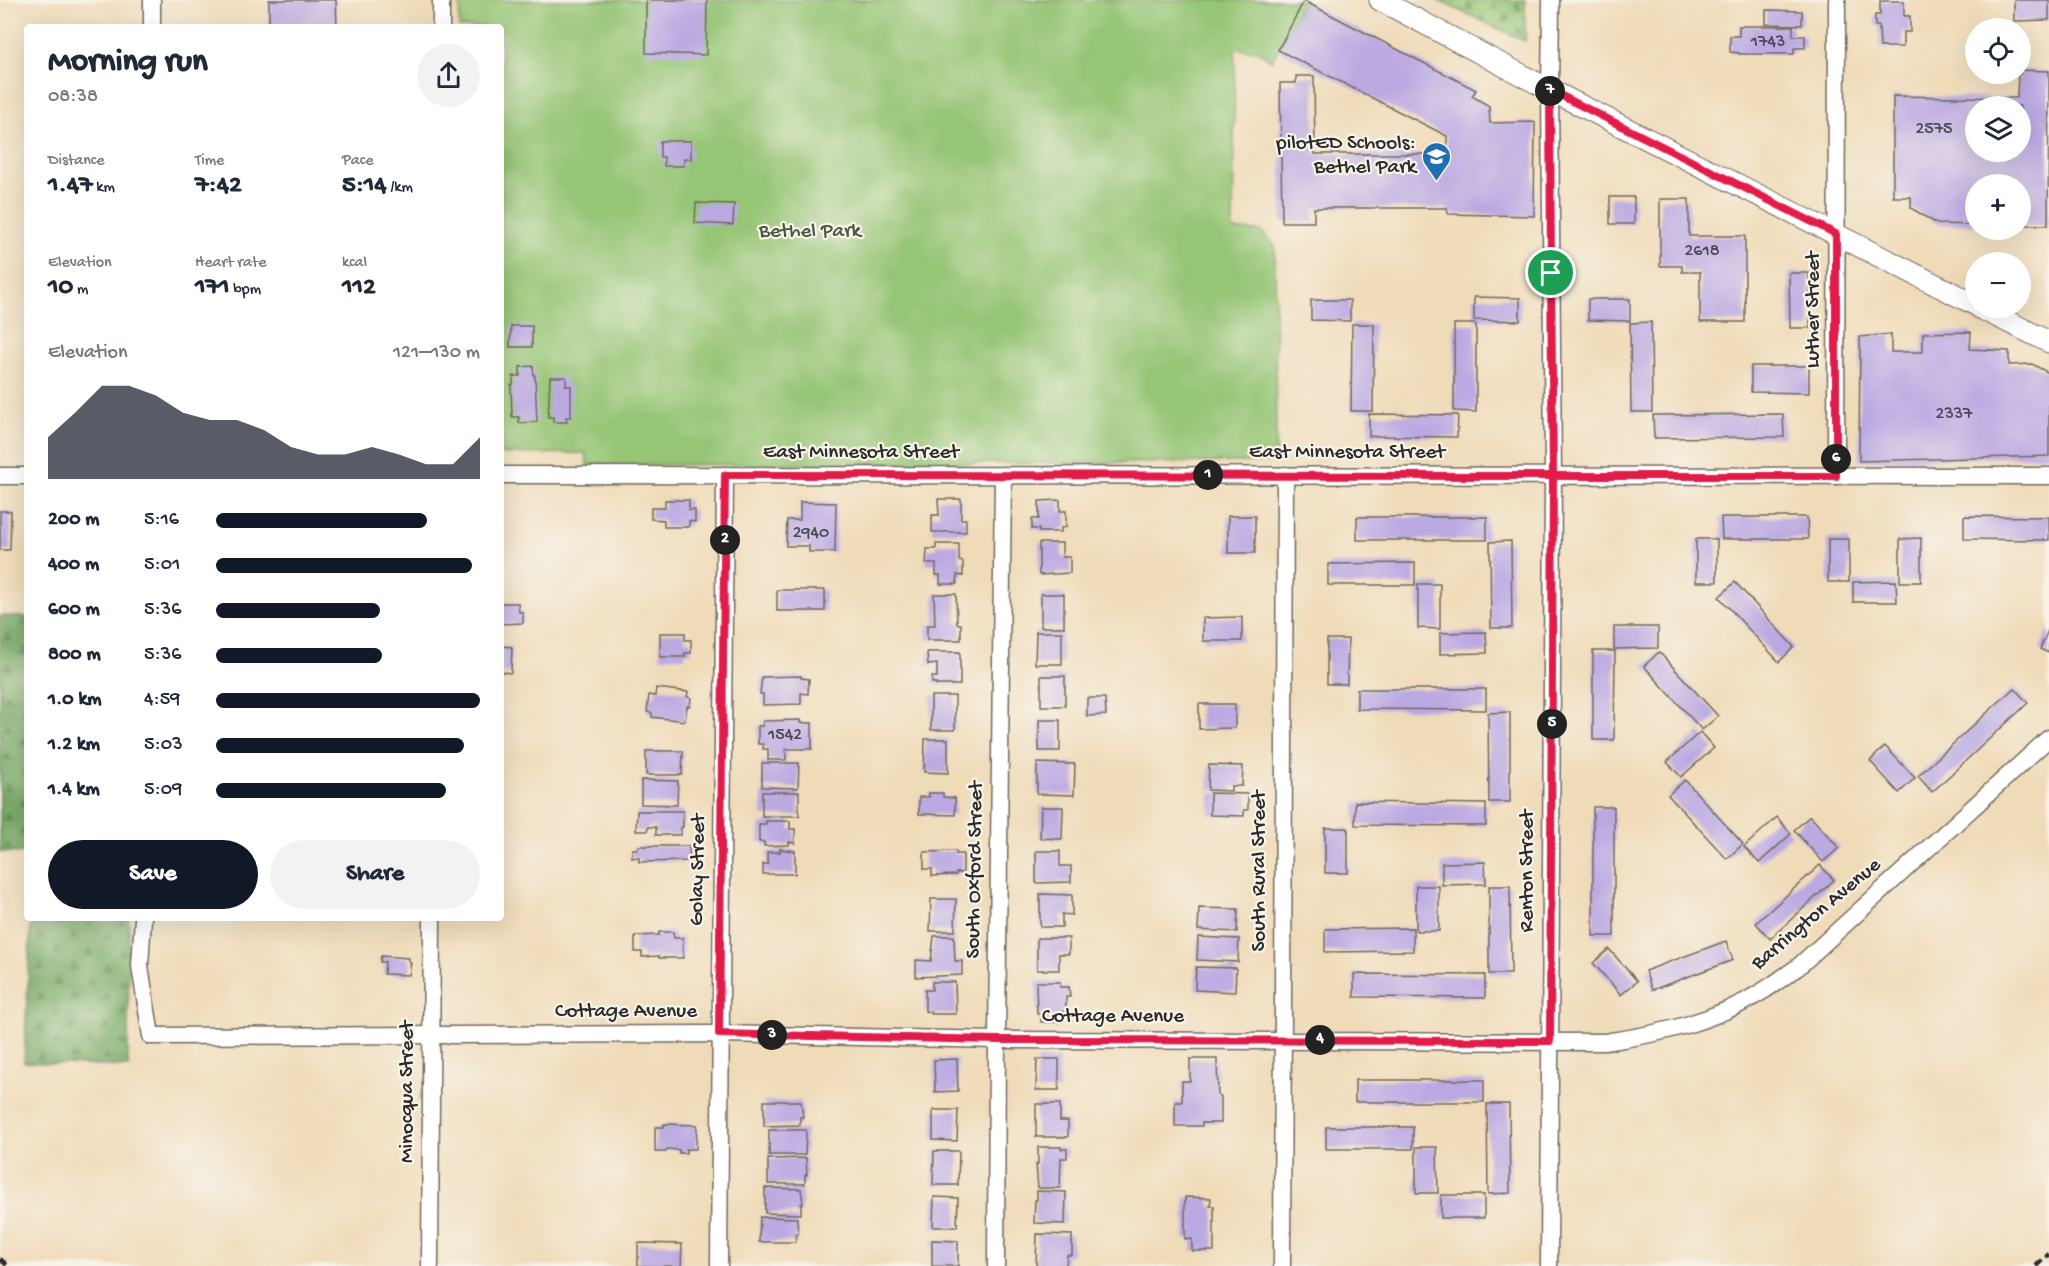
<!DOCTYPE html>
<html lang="en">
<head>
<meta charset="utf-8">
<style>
  body { margin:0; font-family:"Gochi Hand",sans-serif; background:#f2f2f3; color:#1f2937; height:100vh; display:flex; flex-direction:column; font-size:22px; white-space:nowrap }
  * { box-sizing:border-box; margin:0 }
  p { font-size:20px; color:#747a83 }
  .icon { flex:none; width:33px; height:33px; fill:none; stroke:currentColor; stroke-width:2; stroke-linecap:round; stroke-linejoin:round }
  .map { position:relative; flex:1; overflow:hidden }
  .side { position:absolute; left:24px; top:24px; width:480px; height:897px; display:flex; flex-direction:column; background:#fff; border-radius:6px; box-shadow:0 6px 24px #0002 }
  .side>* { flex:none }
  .tools { position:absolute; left:1965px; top:18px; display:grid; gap:12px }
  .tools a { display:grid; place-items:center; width:66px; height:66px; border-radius:50%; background:#fff; box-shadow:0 6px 24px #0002; font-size:30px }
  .pin { position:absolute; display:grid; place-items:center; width:51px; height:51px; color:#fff; margin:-26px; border:3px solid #fff; border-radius:50%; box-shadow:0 2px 6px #0007 }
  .km { position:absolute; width:30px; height:30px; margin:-15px; border-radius:50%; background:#222; color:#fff; font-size:16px; line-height:30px; text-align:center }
  .round { display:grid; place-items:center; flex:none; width:63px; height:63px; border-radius:32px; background:#f2f2f3 }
  .overview { display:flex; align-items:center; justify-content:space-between; height:102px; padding:0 24px }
  h1 { font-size:33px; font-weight:700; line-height:45px }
  .metrics { display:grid; grid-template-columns:repeat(3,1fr); gap:9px; height:102px; padding:6px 24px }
  .metrics div { display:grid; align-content:center }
  .metrics b { font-size:26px; font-weight:700 }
  .metrics small { font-size:16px; font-weight:400 }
  .metrics p { font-size:16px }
  .chart { height:168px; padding:12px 24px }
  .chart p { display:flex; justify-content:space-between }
  .chart svg { width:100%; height:108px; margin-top:6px; fill:#111827; opacity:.7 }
  .action { display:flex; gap:12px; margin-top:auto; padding:12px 24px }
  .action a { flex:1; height:69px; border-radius:36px; background:#111827; color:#fff; font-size:24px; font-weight:700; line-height:69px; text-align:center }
  .action a+a { background:#f2f2f3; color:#1f2937 }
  ul { padding:0 24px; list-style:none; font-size:20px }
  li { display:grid; grid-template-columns:96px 72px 1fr; align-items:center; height:45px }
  li i { height:15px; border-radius:8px; background:#111827 }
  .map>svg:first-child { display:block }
  .forest { fill:url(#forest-firs); stroke:#526a48; stroke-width:1.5 }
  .cemetery { fill:url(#cemetery-stones); stroke:#607850; stroke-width:1.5 }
  .park { fill:#95c574; stroke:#607850; stroke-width:1.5 }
  .building { fill:#bba9e2; fill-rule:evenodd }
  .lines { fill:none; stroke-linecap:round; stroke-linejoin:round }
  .minor-casing { stroke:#70695d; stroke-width:19 }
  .tertiary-casing { stroke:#70695d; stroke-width:23 }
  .minor { stroke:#fff; stroke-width:16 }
  .tertiary { stroke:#fff; stroke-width:21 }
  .rail { stroke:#2b2b2b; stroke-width:4.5; stroke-dasharray:9 4.5; stroke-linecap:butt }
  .route-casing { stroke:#fff; stroke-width:12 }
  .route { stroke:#e11d48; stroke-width:8 }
  .labels { text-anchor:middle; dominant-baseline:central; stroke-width:4.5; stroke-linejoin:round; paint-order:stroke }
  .number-label { font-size:18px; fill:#4f4a59 }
  .poi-label { font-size:21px; fill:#2b2b2b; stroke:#f7f3e8; text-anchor:end }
  .park-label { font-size:21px; fill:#4b5941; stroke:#f7f3e8 }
  .street-label { font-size:21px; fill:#2b2b2b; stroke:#f7f3e8 }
</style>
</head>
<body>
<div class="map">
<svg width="2049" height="1266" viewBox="0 0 2049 1266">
  <defs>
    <pattern id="forest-firs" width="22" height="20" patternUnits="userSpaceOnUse" patternTransform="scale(1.5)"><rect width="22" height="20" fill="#78aa66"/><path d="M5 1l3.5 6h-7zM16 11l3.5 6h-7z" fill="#638b54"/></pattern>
    <pattern id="cemetery-stones" width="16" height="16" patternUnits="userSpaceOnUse" patternTransform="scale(1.5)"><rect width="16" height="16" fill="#95c574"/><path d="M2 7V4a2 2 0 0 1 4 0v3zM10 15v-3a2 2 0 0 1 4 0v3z" fill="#7aa05f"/></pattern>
  </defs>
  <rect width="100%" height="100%" fill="#f7f3e8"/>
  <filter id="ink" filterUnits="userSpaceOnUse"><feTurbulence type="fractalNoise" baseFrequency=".0167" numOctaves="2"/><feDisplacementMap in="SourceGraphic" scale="12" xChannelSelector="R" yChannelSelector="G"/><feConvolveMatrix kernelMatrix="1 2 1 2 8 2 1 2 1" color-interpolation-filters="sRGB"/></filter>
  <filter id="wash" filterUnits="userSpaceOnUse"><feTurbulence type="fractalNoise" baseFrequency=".008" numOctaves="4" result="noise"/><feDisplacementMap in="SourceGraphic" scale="24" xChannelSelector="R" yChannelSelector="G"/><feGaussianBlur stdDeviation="1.35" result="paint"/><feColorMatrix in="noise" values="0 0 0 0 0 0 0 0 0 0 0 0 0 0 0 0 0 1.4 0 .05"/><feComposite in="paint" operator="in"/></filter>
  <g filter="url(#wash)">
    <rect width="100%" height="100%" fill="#f0dbb9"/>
    <g class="forest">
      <path d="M0,616L27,617V853L0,852Z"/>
      <path d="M31,918H129L128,1067L24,1062Z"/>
    </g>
    <path class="cemetery" d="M1437,0H1525V41Z"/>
    <path class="park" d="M460,0H1304L1272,61L1258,51L1235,49L1233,230L1262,231L1275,246L1276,462L587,465L586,453L501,454V27H459Z"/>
    <g id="blocks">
      <g class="building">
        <path d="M269,0H336L337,27H269Z"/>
        <path d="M646,0H707L706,55L646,53Z"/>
        <path d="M2014,0H2049V20L2014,21Z"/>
        <path d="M1304,1L1476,90L1472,96L1489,106L1490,123L1535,122L1534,216L1448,214L1447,208H1314V222H1282L1280,83H1296V76H1314L1315,154H1447V136L1278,50Z"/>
        <path d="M1880,1H1904V16H1910V32H1903V47H1880L1879,26H1875V15H1880Z"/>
        <path d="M1766,10L1802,11V25L1766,24Z"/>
        <path d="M1739,26H1793V36H1805V48H1794V54H1739V53L1730,52V36H1739Z"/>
        <path d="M2020,70L2049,71L2048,225H2020V184H1976V225L1937,224L1911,208V197H1893V96L2017,98L2018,74H2020ZM1976,106H2020V152H1976Z"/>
        <path d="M660,141H691V159L684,158V166H664V157H660Z"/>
        <rect x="1610" y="197" width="24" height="27"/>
        <path d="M1660,199H1689V236H1745V322H1700V272H1682V266H1660Z"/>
        <path d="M696,203L734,204L733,225L695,223Z"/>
        <path d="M1789,273H1809L1810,328H1790Z"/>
        <path d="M1474,297L1520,298V321L1474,320Z"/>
        <path d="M1588,299H1630V321L1588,320Z"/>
        <path d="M1311,300H1350V321L1311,320Z"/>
        <path d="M1651,322L1652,412H1631L1630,323Z"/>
        <path d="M1352,324H1374L1373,411H1351Z"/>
        <path d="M1454,324H1476V412L1454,411Z"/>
        <path d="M511,326H532V347H510Z"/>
        <path d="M1971,332L1970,349L2009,351V365L2032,364L2049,373V456L1859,461L1860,337L1891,334V352H1923V333Z"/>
        <path d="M533,366L534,376H535L537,422L519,423V417H512L511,385H513V376H520V367Z"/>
        <path d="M1751,366H1809V393L1751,392Z"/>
        <path d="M550,377H566V386H571V417H566L567,422H553V417H548Z"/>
        <path d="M1369,414L1458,415L1457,437L1369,436Z"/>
        <path d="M1783,414L1784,437L1654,438L1653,415Z"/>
        <path d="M938,499H961V519H966V532H932V515H939Z"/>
        <path d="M665,500H689V510H695V522L689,521V527H664V520L651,519V508H665Z"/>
        <path d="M1060,500V511H1066V527L1061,528V532H1039V529H1032V519H1039V501Z"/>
        <path d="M800,502L836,503L835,552H809V546H786L787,520H800Z"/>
        <path d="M0,511H11L10,550H0Z"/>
        <rect x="1228" y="516" width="27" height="37"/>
        <path d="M1964,516L2049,517V540L1964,539Z"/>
        <rect x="1357" y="517" width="130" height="23"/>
        <path d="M1721,517H1807L1808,539H1722Z"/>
        <path d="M1921,538V582H1900V539Z"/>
        <rect x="1696" y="539" width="21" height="43"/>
        <rect x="1828" y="539" width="21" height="43"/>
        <path d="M1511,541L1512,628H1491L1490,542Z"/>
        <path d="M1039,543H1062V557H1070V573L1039,575Z"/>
        <path d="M936,544H959V561L963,562V576L957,575V584H940V575H936V564H926L927,549H936Z"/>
        <path d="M1415,563V585H1328V564Z"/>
        <path d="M1896,581L1897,602H1853V582Z"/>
        <path d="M1735,582L1794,647L1779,662L1719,597Z"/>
        <path d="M1418,584H1440V629L1418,628Z"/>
        <rect x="777" y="590" width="48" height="21"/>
        <path d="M934,594H956L957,624H961V640H927V625H935Z"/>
        <rect x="1041" y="594" width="23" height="33"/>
        <path d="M501,603H518L519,612H523V623L501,624Z"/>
        <path d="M1242,617V641H1203V618Z"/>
        <path d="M1614,627H1658V648L1614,649Z"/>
        <path d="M2049,628V653L2040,649Z"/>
        <path d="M1036,632H1062V664H1035Z"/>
        <path d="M1486,632L1487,653L1440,654V633Z"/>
        <path d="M660,633H685V640H691V653H685V657H660Z"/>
        <path d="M1327,639H1348L1347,684H1327Z"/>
        <path d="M501,646L512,647L511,673L501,672Z"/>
        <path d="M1593,651H1615L1614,740H1593Z"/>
        <path d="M927,652H960V685H936V683H932V677H937V664L928,665Z"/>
        <path d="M1659,652L1718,716L1702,730L1644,666Z"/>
        <path d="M801,676V678L809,679L808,694L801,693V704L763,705V694H760L762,677Z"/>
        <rect x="1041" y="676" width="24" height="30"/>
        <path d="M656,688L688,692L687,697L691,698L690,706H687L685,721L652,717V713L647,712L649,695L655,696Z"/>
        <path d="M2014,688L2028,703L1932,792L1918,776Z"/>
        <path d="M1357,689H1486V710L1357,709Z"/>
        <rect x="931" y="696" width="24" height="34"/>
        <path d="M1087,698H1105L1106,715L1087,716Z"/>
        <path d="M1199,704H1235V728L1199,729Z"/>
        <path d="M1510,712V802H1489L1488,713Z"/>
        <path d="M800,720V723H812V749H786V760H768V749H763V744H758V726H763V721Z"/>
        <rect x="1039" y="720" width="21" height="31"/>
        <path d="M1700,732L1714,748L1681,777L1667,762Z"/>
        <path d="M925,739H948V773L924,772Z"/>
        <path d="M1885,746L1915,778L1899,793L1870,761Z"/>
        <path d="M646,751H683L682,775H646Z"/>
        <path d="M762,763H799L798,788L762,787Z"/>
        <path d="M1037,763L1075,764L1074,795L1037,794Z"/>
        <path d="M1209,765L1243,766L1242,786H1231V791L1208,790Z"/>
        <path d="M641,780L678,781L677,805L641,804Z"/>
        <path d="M1685,780L1743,844L1727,859L1668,795Z"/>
        <rect x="762" y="792" width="37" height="24"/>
        <path d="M929,793H943V797L955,798V815L919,814V797H929Z"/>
        <path d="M1210,793L1248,794V810H1244V816L1210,815Z"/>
        <path d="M1355,802L1486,804V826L1355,825Z"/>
        <path d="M1041,807H1063L1062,839L1040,838Z"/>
        <rect x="1593" y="807" width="21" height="129"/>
        <path d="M637,811H683V827H681V835H656V827H648L647,831H636Z"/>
        <path d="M1810,816L1839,848L1823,862L1794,830Z"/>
        <path d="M1777,817L1791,834L1759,863L1744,847Z"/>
        <path d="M766,821H790V829H795V843L789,842V845L764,846V842H759V824H766Z"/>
        <rect x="1325" y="828" width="23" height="45"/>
        <path d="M638,846H689L690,861L639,862V857L632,858V849H638Z"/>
        <path d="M780,849L795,851V874H763V864H768L767,852H780Z"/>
        <path d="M956,851V854H963V873H956V875L932,876V869H924V852Z"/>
        <path d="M1036,851H1060V866H1071V882L1036,883Z"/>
        <path d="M1485,862L1486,884L1442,885V863Z"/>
        <path d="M1820,865L1834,880L1770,939L1756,923Z"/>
        <rect x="1416" y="886" width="23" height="45"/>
        <path d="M1489,886H1510L1511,974H1489Z"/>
        <path d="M1040,894L1072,895V915L1062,914V927H1040Z"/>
        <path d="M931,899H956L955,931H930Z"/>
        <path d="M1199,908L1238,909L1237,932L1198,930Z"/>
        <path d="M1413,928V951L1325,952V929Z"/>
        <path d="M659,932H673L674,938H683V958H659V956L642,957V952H635V936L659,935Z"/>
        <path d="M934,936H954L955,961H962V975L916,977V960L931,961Z"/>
        <path d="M1198,937L1239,939L1238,962L1197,960Z"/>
        <path d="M1037,938H1069V954H1059V970H1037Z"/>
        <path d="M1726,941L1733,960L1652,990L1645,971Z"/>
        <path d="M1609,949L1637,981L1621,995L1593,963Z"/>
        <path d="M381,956L409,958V963H411L409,975L384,974L385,962H380Z"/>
        <path d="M1196,967L1236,968L1235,992L1195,990Z"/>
        <path d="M1354,974L1485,975V998L1354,997Z"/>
        <path d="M932,982H955L956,1014H931V1012L925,1011V990H932Z"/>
        <path d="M1036,982H1060V987H1069L1070,997H1066V1011L1060,1012V1022H1041V1014H1037Z"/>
        <path d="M957,1059L958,1091L935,1092L934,1060Z"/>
        <path d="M1037,1059H1059V1090H1036Z"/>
        <path d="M1190,1059H1217L1218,1096L1221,1097V1123H1202V1126H1175V1102H1182V1081H1190Z"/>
        <rect x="1355" y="1080" width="129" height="22"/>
        <path d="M764,1101H801L803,1117H800V1125L764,1126Z"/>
        <path d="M1036,1104H1060V1121H1068V1137H1036Z"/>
        <path d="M1487,1104H1509L1510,1193L1488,1194Z"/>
        <path d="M933,1110H958L957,1141L933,1140Z"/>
        <path d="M664,1124L697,1125L696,1149H686V1153H679V1150L667,1149L666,1152H655V1127H664Z"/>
        <rect x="1326" y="1127" width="87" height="22"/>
        <path d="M769,1130H806L805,1155H769Z"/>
        <path d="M1038,1147H1061V1149H1067V1158H1061L1060,1188H1038L1036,1164H1038Z"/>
        <path d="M1416,1147H1437L1438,1193H1416Z"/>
        <path d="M934,1151H959L958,1185H933Z"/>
        <path d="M806,1158L807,1175H805V1184H768V1159Z"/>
        <path d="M765,1188L801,1189L803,1204H801V1214L765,1213Z"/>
        <path d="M1037,1191L1066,1192L1065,1224L1034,1223L1035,1200H1037Z"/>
        <rect x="1441" y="1195" width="43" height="23"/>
        <path d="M934,1197L958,1198L957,1227H933Z"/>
        <path d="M1185,1197L1211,1198L1210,1206H1214V1251H1192V1239H1185Z"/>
        <path d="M760,1217L797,1218L798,1234H796V1242H759Z"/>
        <path d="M1037,1234L1072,1235V1255H1067L1066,1266H1036Z"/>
        <path d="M932,1240L958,1241V1266H932Z"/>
        <path d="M638,1243L682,1244L681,1266H638Z"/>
      </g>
    </g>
  </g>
  <g filter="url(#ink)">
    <use href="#blocks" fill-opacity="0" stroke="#70695d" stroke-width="1.5"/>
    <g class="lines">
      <defs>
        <g id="minor">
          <path d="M152,27V0"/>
          <path d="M441,27V0"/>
          <path d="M501,475L2049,476"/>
          <path d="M0,476H27"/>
          <path d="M1836,476L1837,0"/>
          <path d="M143,918L140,966L151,1036L719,1034L997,1040L1605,1042C1660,1034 1716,1021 1763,991C1775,984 1786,975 1798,967L2049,738"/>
          <path d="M430,1266L432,918"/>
          <path d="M719,1266L725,475"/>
          <path d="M996,1266L997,1040L1003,475"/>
          <path d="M1282,1266L1285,475"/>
          <path d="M1549,1266L1553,476L1550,90L1551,0"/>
        </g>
        <g id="tertiary">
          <path d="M1380,0L1550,90L1976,305"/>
          <path d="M1980,308L2049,342"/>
        </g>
      </defs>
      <use href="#minor" class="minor-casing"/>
      <use href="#tertiary" class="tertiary-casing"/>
      <use href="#minor" class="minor"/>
      <use href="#tertiary" class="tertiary"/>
      <g class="rail">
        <path d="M0,1259L8,1266"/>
        <path d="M2036,1266L2049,1254"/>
      </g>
    </g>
  </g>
  <g class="lines" filter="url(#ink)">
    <defs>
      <path id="route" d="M1551,273L1553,476L725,475L719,1034L996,1040L1550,1041L1553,476H1836V234L1550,90L1551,273"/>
    </defs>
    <use href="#route" class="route-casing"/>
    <use href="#route" class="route"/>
  </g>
  <defs>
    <symbol id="school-pin" viewBox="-11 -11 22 30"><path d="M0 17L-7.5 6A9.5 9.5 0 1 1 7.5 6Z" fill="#1f6fb2" stroke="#f7f3e8"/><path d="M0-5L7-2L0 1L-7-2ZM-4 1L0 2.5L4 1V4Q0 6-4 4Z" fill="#fff"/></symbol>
  </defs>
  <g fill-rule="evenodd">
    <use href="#school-pin" x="1420" y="140" width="33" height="45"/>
  </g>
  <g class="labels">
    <g class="number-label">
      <text x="1768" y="42">1743</text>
      <text x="1934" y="129">2575</text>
      <text x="1702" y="251">2618</text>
      <text x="1954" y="414">2337</text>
      <text x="811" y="533">2940</text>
      <text x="785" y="735">1542</text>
    </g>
    <g class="poi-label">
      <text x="1416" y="144">pilotED Schools:<tspan x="1416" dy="24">Bethel Park</tspan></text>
    </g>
    <g class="park-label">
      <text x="810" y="232">Bethel Park</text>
    </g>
    <g class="street-label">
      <text transform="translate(1814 310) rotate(-90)">Luther Street</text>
      <text x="861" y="453">East Minnesota Street</text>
      <text x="1347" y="453">East Minnesota Street</text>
      <text transform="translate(699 870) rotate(-89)">Golay Street</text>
      <text transform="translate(976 870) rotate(-89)">South Oxford Street</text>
      <text transform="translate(1260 871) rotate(-90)">South Rural Street</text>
      <text transform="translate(1528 871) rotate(-90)">Renton Street</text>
      <text transform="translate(1817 915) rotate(-40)">Barrington Avenue</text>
      <text x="626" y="1012">Cottage Avenue</text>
      <text x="1113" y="1017">Cottage Avenue</text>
      <text transform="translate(408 1092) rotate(-90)">Minocqua Street</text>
    </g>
  </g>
</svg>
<div class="tools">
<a><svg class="icon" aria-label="locate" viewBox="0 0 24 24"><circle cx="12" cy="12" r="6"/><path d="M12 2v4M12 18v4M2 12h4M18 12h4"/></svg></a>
<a><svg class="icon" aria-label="layers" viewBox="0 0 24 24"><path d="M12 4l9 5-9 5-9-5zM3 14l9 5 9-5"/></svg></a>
<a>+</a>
<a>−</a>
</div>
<div class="pin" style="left:1551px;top:273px;background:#1e9e55"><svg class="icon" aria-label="arrive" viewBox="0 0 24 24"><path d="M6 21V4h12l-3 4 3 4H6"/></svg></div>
<b class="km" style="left:1208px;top:475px">1</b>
<b class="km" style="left:725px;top:540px">2</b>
<b class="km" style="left:772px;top:1035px">3</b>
<b class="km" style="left:1320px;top:1040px">4</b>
<b class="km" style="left:1552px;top:724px">5</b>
<b class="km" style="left:1836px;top:459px">6</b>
<b class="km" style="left:1550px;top:91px">7</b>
<section class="side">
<div class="overview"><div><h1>Morning run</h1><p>08:38</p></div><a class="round"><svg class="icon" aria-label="share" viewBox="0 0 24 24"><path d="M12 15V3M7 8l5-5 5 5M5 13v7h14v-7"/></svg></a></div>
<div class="metrics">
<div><p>Distance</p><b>1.47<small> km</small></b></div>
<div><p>Time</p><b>7:42</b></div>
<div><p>Pace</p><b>5:14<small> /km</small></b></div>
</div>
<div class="metrics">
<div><p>Elevation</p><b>10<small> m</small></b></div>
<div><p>Heart rate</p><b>171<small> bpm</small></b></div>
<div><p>kcal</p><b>112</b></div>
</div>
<div class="chart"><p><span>Elevation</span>121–130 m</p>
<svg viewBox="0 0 160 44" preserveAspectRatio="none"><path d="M0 44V27L10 17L20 6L30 6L40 10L50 17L60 20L70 20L80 24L90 31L100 34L110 34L120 31L130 34L140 38L150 38L160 27V44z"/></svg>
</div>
<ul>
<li><b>200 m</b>5:16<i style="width:80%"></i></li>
<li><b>400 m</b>5:01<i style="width:97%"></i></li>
<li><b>600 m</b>5:36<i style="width:62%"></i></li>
<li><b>800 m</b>5:36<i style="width:63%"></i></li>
<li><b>1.0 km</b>4:59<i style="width:100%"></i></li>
<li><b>1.2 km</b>5:03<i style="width:94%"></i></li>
<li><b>1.4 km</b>5:09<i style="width:87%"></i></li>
</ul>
<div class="action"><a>Save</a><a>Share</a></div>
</section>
</div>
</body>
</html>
